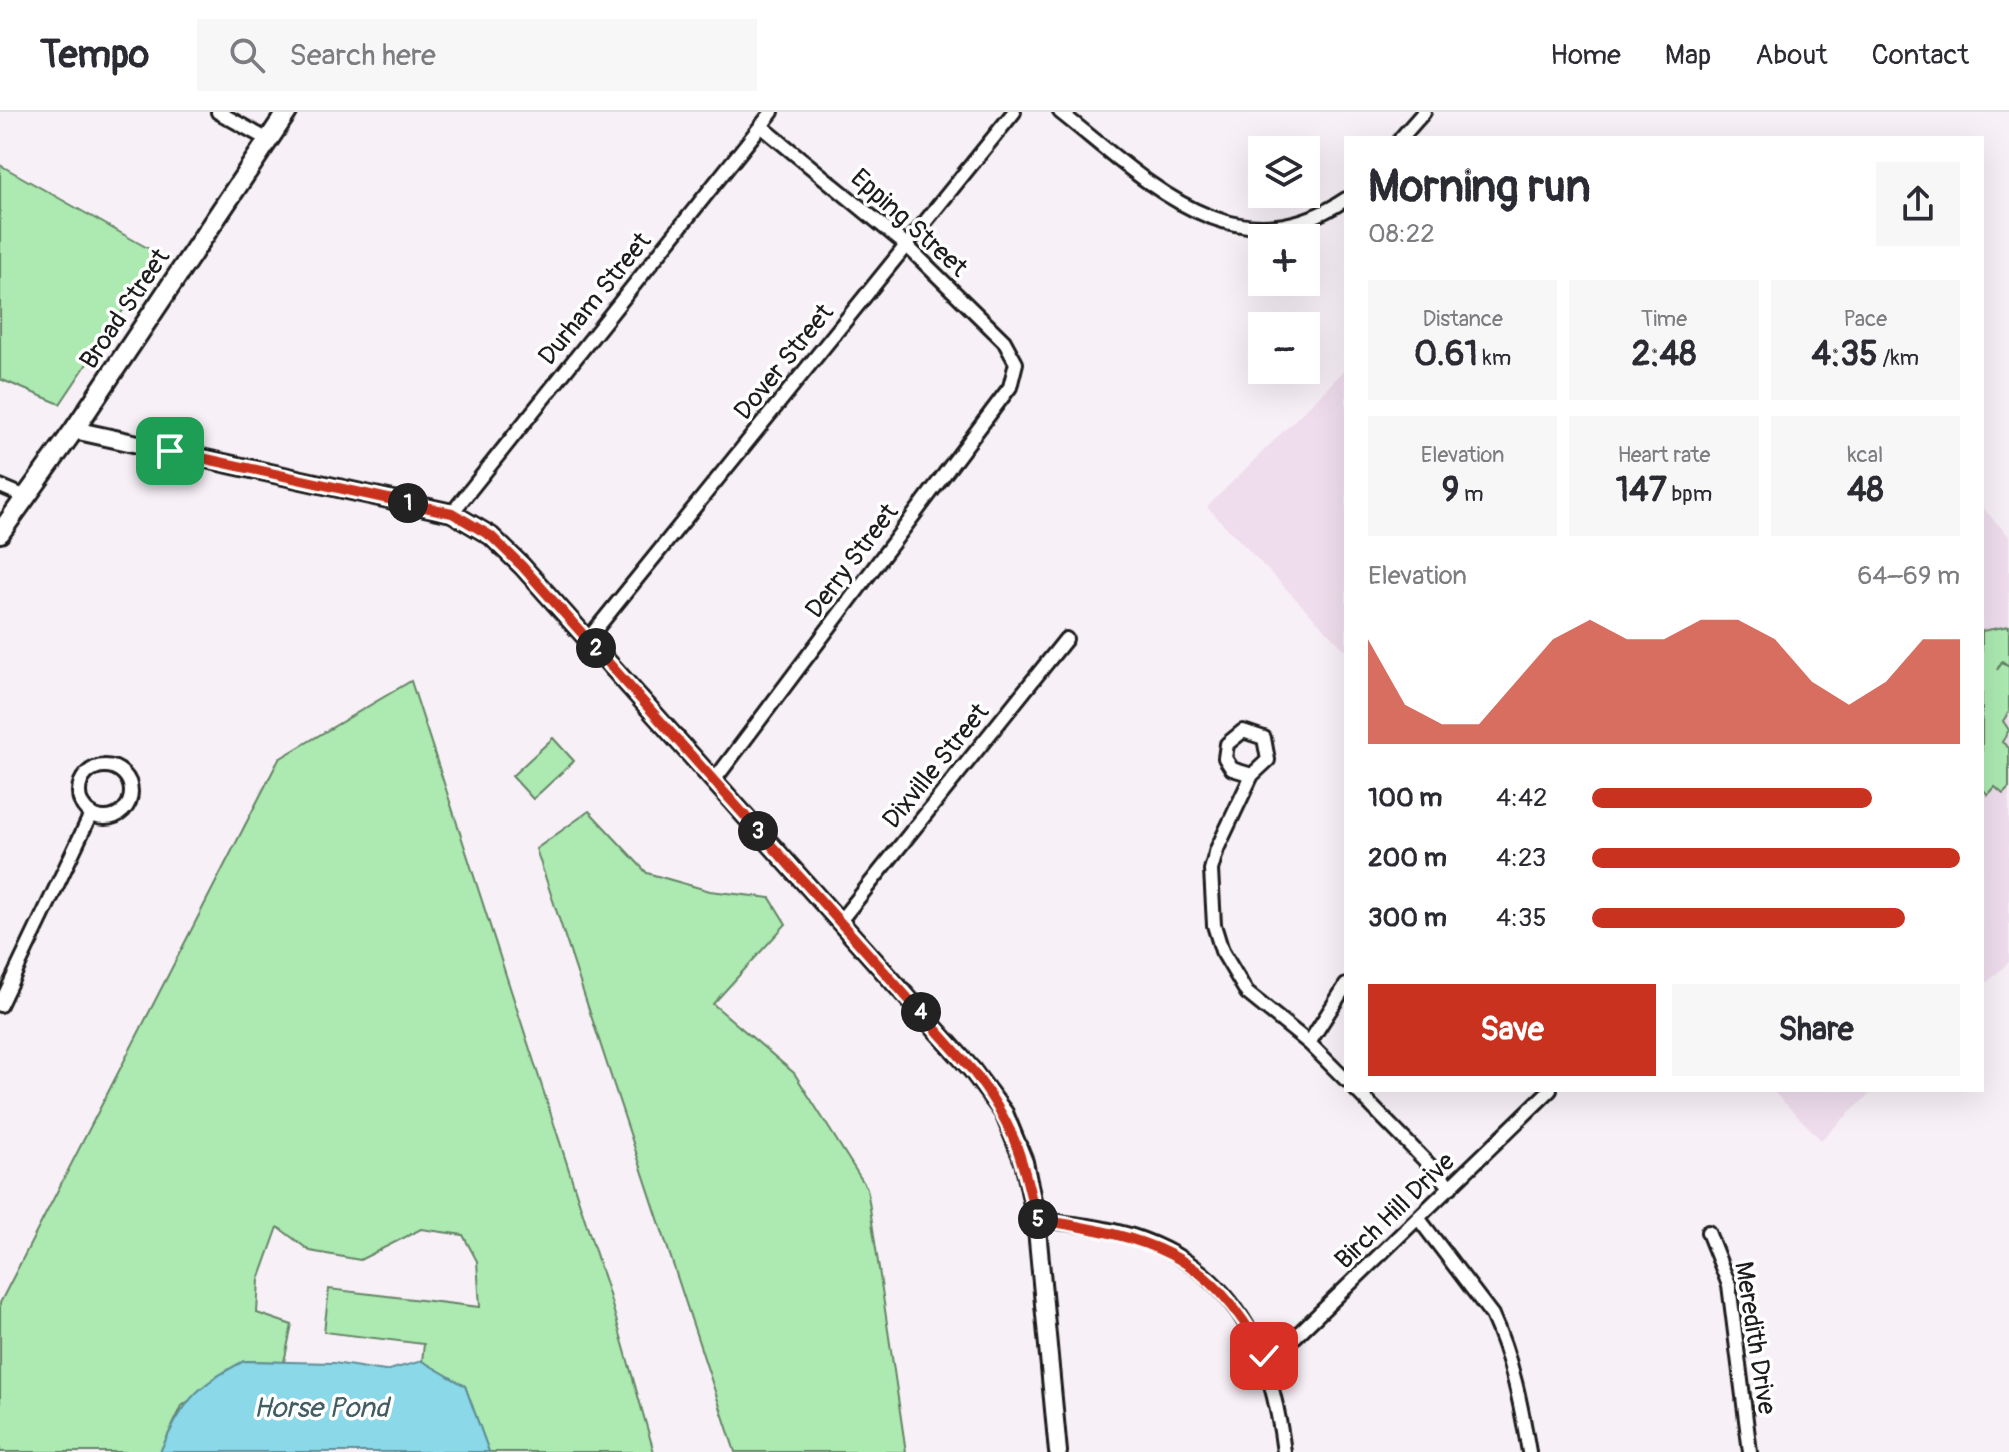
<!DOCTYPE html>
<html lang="en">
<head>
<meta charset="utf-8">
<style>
  body { margin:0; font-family:Pangolin,sans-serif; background:#f7f7f7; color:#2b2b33; height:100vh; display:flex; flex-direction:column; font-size:30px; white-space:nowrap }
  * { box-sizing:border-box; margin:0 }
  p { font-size:26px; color:#7c7c81 }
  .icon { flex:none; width:44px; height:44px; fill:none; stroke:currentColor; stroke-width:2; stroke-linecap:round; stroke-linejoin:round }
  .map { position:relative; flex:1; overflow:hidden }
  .drawer { position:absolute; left:1344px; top:24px; width:640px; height:956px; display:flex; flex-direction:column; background:#fff; border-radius:0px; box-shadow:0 8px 32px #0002 }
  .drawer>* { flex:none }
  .buttons { position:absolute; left:1248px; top:24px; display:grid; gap:16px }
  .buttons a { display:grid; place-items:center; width:72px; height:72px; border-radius:0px; background:#fff; box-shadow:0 8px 32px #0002; font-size:40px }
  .pin { position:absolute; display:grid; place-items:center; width:68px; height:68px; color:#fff; margin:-34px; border-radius:16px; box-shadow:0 4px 12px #0006 }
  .km { position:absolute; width:40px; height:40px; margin:-20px; border-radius:50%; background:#222; color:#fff; font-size:22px; line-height:40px; text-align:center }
  .round { display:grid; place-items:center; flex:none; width:84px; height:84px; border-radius:0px; background:#f7f7f7 }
  .headline { display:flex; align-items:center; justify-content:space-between; height:136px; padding:0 24px }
  h1 { font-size:44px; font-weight:800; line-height:60px }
  .metrics { display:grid; grid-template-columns:repeat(3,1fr); gap:12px; height:136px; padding:8px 24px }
  .metrics div { display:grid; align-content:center; border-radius:0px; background:#f7f7f7; text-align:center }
  .metrics b { font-size:34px; font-weight:800 }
  .metrics small { font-size:22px; font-weight:400 }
  .metrics p { font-size:22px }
  .chart { height:224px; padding:16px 24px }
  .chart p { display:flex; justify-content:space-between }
  .chart svg { width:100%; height:144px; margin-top:8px; fill:#c8321e; opacity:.7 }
  .button { display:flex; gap:16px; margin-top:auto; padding:16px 24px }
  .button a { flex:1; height:92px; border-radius:0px; background:#c8321e; color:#fff; font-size:32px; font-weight:800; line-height:92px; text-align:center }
  .button a+a { background:#f7f7f7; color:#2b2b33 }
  ul { padding:0 24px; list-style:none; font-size:26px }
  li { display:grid; grid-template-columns:128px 96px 1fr; align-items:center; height:60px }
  li i { height:20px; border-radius:10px; background:#c8321e }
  header { display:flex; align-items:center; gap:48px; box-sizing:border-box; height:112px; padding:0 40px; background:#fff; border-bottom:2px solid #e1e1e2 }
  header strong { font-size:38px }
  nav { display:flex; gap:44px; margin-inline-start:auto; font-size:28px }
  .search { width:560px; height:72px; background:#f7f7f7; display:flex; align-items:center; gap:20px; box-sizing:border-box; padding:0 28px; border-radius:0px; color:#7c7c81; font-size:30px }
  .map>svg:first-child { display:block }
  .built { fill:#efddee }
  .green { fill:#aceab1; stroke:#648366; stroke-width:2 }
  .water { fill:#8ad8e8; stroke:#5e8d96; stroke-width:2 }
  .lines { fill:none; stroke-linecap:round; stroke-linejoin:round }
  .minor-casing { stroke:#1c1c1c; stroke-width:18 }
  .tertiary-casing { stroke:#1c1c1c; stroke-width:22 }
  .secondary-casing { stroke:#1c1c1c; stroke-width:24 }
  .minor { stroke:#fff; stroke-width:12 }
  .tertiary { stroke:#fff; stroke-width:16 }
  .secondary { stroke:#fff; stroke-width:18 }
  .route-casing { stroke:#fff; stroke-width:16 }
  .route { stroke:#c8321e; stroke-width:10 }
  .labels { text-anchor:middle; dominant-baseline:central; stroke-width:7; stroke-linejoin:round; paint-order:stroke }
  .street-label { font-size:26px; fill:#1c1c1c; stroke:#fff }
  .water-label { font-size:28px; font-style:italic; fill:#425e63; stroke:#fff }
</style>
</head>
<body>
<header>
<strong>Tempo</strong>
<div class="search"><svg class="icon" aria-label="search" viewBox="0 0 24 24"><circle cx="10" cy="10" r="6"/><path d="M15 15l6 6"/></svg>Search here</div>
<nav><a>Home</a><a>Map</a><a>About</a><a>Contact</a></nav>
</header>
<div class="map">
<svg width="2009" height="1340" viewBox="0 0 2009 1340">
  <rect width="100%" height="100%" fill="#f8f0f7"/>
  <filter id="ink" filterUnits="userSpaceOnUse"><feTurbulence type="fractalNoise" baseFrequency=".0125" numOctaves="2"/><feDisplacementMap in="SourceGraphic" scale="16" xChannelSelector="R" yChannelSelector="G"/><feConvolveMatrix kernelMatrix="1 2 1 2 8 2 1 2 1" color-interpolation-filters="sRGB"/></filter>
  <g filter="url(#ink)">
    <g class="built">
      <path d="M1346,257V539L1207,395Z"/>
      <path d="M1982,395L2009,424V850L1982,875Z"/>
      <path d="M1772,978H1874L1821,1028Z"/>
    </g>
    <g class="green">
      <path d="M0,53L160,143L60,292L0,267Z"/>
      <path d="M2009,514V554L2002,549L1997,558L2002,551L2009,555V600L2003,609L2009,618L2002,630L2009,636V676L2003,682L1995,675L1988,683L1982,676V519Z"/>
      <path d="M411,569L608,1179L654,1340H489L465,1274L422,1249L424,1232L324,1220L329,1177L480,1195L477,1149L463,1123L421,1117L360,1148L310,1139L278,1115L259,1168L257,1201L292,1213L284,1250L244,1249L182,1294L160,1340H0V1191L279,647Z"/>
      <path d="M553,626L574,649L533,687L512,664Z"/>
      <path d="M589,699L647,761L710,779L770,786L786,812L713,892L794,961L867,1076L906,1340H735L536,737Z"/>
    </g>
    <path class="water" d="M244,1249L334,1251L385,1259L422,1249L465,1274L489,1340H160C184,1290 193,1275 244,1249Z"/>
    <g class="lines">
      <defs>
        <g id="minor">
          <path d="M218,0L270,29"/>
          <path d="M1060,0C1145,67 1233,163 1346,87"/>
          <path d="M1401,26L1424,0"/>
          <path d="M0,374L26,385"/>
          <path d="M452,401L772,0"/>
          <path d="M588,527L1014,0"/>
          <circle cx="105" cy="680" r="26"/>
          <path d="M1252,663L1232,657L1225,646L1227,632L1243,619L1264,626L1268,648L1252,663L1217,737L1211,758L1214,813L1222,839L1247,881L1309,931L1346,968"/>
          <path d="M713,670L1010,275L1016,251L1004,229L906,133L761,14"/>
          <path d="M840,809L1066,527"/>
          <path d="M0,893L91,702"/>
          <path d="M1309,931L1346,873"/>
          <path d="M1356,978L1451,1075"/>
          <path d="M1036,1107C1072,1112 1110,1115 1144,1128C1241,1165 1272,1245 1284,1340"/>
          <path d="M1419,1107L1492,1203C1512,1246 1521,1293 1529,1340"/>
          <path d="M1708,1120L1729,1173L1750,1340"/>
          <path d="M1264,1244L1296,1224L1550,978"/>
        </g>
        <path id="tertiary" d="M74,318L452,401L491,424L522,454L972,958L1004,1001L1024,1050L1036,1107L1058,1340"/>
        <path id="secondary" d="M0,421L74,318L287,0"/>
      </defs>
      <use href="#minor" class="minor-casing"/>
      <use href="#tertiary" class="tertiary-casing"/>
      <use href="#secondary" class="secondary-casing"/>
      <use href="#minor" class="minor"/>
      <use href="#tertiary" class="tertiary"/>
      <use href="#secondary" class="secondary"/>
    </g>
  </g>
  <g class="lines" filter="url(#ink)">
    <defs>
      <path id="route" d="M170,339L452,401L491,424L522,454L972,958C1013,1011 1022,1042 1036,1107C1146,1125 1209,1138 1264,1244"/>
    </defs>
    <use href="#route" class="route-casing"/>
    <use href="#route" class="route"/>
  </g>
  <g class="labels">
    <g class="street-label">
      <text transform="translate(909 111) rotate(42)">Epping Street</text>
      <text transform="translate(595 187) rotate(-51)">Durham Street</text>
      <text transform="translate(125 197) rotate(-56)">Broad Street</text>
      <text transform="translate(784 250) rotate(-51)">Dover Street</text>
      <text transform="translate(852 449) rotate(-53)">Derry Street</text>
      <text transform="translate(936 654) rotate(-51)">Dixville Street</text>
      <text transform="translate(1395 1099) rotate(-44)">Birch Hill Drive</text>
      <text transform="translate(1755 1226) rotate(81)">Meredith Drive</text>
    </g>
    <g class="water-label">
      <text x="321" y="1296">Horse Pond</text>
    </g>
  </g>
</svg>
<div class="buttons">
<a><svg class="icon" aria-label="layers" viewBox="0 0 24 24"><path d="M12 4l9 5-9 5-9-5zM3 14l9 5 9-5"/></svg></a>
<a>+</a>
<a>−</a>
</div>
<div class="pin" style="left:170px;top:339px;background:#1e9e55"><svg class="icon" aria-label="arrive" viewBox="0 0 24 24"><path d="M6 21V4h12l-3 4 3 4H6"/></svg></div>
<div class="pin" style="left:1264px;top:1244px;background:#d93025"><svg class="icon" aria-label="check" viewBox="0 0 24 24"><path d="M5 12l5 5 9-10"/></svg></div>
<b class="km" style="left:408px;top:391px">1</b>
<b class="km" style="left:596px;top:536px">2</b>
<b class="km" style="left:758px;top:719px">3</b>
<b class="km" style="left:921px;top:900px">4</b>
<b class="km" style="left:1038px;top:1107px">5</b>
<section class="drawer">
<div class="headline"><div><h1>Morning run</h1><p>08:22</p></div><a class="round"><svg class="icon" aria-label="share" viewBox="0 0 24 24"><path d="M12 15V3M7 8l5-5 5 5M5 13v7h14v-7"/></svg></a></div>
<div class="metrics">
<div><p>Distance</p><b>0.61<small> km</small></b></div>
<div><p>Time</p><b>2:48</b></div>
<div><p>Pace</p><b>4:35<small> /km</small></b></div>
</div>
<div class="metrics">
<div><p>Elevation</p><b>9<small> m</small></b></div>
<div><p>Heart rate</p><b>147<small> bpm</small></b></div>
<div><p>kcal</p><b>48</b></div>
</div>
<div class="chart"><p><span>Elevation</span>64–69 m</p>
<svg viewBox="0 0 160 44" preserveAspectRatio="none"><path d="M0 44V12L10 32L20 38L30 38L40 25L50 12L60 6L70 12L80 12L90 6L100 6L110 12L120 25L130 32L140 25L150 12L160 12V44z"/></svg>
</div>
<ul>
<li><b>100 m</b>4:42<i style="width:76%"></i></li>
<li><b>200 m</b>4:23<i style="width:100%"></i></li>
<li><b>300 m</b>4:35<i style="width:85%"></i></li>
</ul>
<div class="button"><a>Save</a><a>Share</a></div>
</section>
</div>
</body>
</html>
